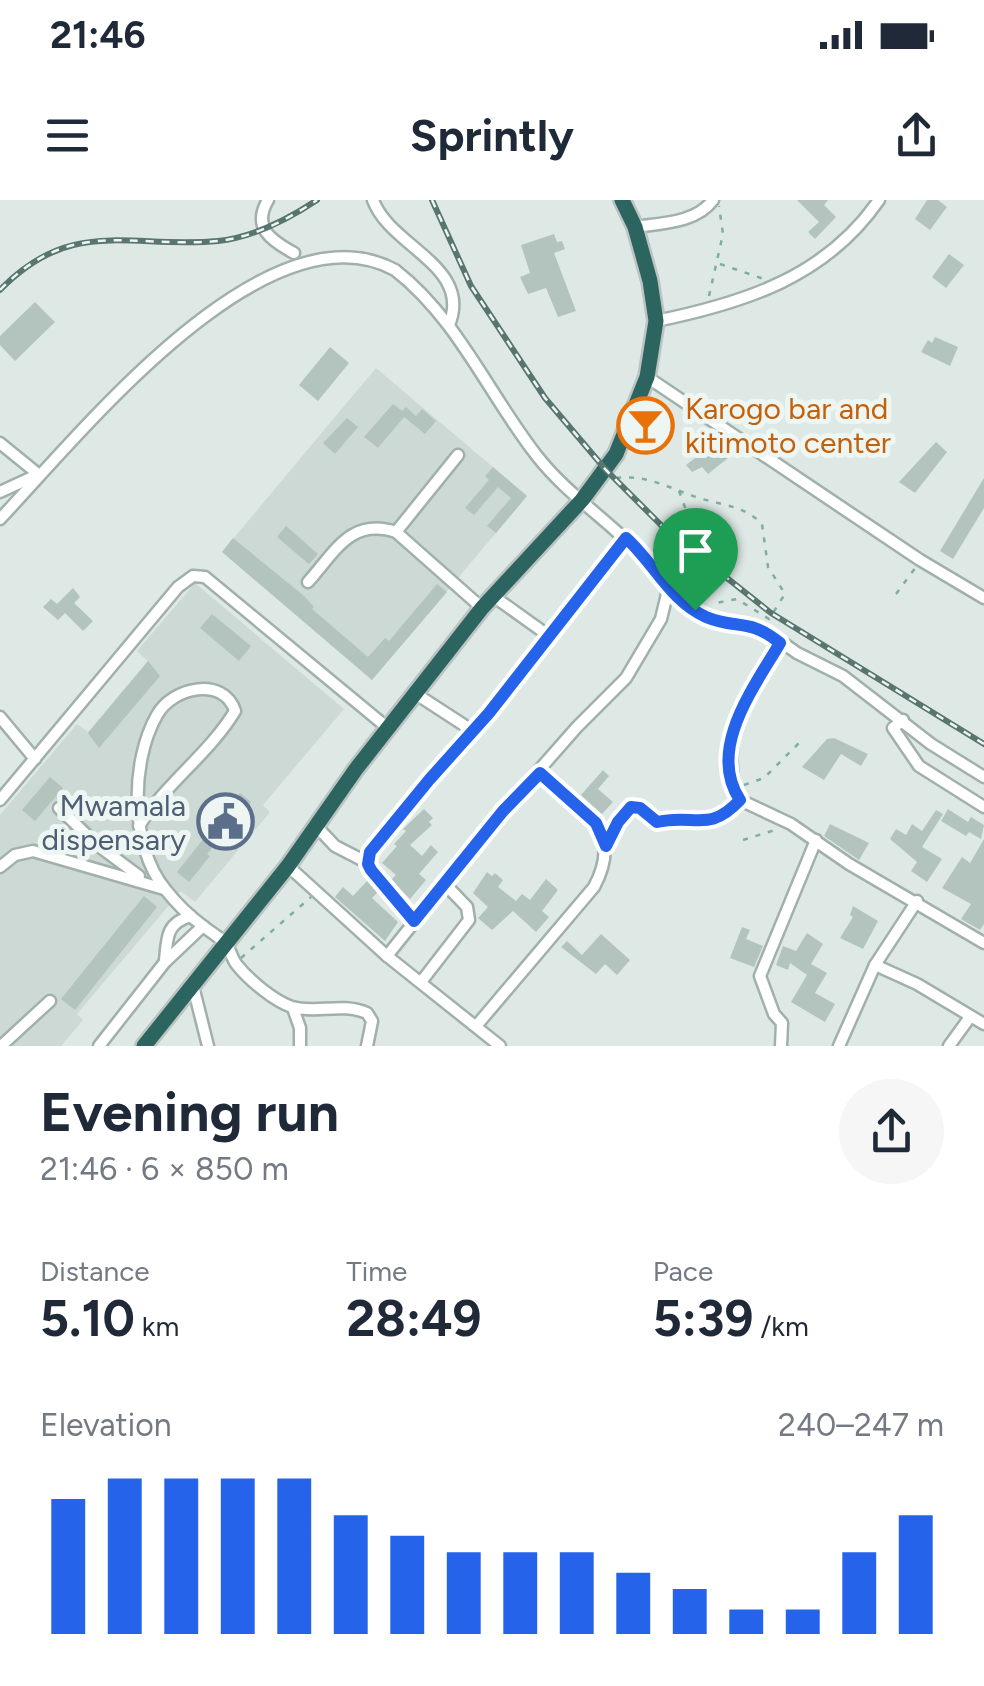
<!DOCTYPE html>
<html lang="en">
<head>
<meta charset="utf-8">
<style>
  body { margin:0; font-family:Figtree,sans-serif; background:#f6f6f7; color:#1f2937; height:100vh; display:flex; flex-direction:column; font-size:38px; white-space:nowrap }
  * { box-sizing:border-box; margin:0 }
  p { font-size:32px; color:#747a83 }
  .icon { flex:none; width:55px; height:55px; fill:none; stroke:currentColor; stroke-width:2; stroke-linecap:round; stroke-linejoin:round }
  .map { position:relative; height:846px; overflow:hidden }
  .details { display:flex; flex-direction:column; background:#fff; flex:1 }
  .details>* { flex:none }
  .pin { position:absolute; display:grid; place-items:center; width:85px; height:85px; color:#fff; margin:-102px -42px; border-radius:50% 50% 50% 0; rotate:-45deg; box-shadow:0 0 10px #0007 }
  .pin .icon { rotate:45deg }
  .round { display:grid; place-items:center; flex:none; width:105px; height:105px; border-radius:52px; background:#f6f6f7 }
  .headline { display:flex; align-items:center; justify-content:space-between; height:170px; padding:0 40px }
  h1 { font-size:55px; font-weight:700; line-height:75px }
  .figures { display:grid; grid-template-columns:repeat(3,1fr); gap:15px; height:170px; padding:10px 40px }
  .figures div { display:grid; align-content:center }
  .figures b { font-size:50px; font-weight:700 }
  .figures small { font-size:28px; font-weight:400 }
  .figures p { font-size:28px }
  .chart { height:280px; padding:20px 40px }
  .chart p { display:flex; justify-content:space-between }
  .chart svg { width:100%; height:180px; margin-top:10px; stroke:#2563eb; stroke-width:6 }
  .status { display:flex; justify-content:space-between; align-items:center; height:70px; padding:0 50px; background:#fff; direction:ltr }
  .status svg { height:28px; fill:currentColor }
  header { display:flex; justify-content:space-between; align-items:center; height:130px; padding:0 40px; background:#fff; font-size:45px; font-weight:700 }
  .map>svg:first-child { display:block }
  .built { fill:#ccd9d4 }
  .building { fill:#b3c4bf }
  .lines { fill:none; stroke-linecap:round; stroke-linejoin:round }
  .minor-casing { stroke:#a1b0ad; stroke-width:15 }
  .highway-casing { stroke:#bcc3c2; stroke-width:20 }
  .path { stroke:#7eada3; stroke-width:2.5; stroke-dasharray:5 8; stroke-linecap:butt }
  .minor { stroke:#fff; stroke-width:10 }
  .highway { stroke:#2c645f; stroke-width:15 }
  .rail-casing { stroke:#597570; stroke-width:6 }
  .rail { stroke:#eef6f3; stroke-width:2.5; stroke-dasharray:8; stroke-linecap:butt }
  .route-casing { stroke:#fff; stroke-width:20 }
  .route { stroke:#2563eb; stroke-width:12 }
  .labels { text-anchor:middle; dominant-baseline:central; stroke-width:10; stroke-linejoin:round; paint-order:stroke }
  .food-label { font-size:30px; fill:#c56008; stroke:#eef6f3; text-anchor:start }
  .service-label { font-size:30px; fill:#4e5e75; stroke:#eef6f3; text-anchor:end }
</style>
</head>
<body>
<div class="status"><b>21:46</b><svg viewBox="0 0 49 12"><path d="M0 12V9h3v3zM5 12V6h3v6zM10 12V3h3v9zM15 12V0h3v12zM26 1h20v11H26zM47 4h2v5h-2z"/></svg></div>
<header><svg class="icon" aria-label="menu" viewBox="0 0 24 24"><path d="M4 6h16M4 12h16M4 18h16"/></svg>Sprintly<svg class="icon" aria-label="share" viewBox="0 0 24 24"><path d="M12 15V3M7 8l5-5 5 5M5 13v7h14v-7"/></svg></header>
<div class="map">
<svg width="984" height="846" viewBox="0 0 984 846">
  <rect width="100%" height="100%" fill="#dee9e5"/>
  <g class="built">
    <path d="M376,168L527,296L372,480L222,352Z"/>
    <path d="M195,383L344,509L263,605L270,612L195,702L181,691L77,814L83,820L61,846H0V615L77,524L88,532L148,461L137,451Z"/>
  </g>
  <g class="building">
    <path d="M797,0H828L824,5L836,17L815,39L808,32L819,22Z"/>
    <path d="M927,0H938L947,7L930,30L915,19Z"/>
    <path d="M554,34L557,42L562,41L565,49L554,53L576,111L558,117L546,88L528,94L520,77L530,73L521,45Z"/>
    <path d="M949,54L964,65L946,88L932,77Z"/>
    <path d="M35,102L55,122L15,161L0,145V136Z"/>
    <path d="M935,137L958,147L950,166L921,152L928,140L932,143Z"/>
    <path d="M330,147L349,163L318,201L299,185Z"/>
    <path d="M393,204L402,211L406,207L416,216L422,209L436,221L425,234L404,217L378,248L364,237Z"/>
    <path d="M347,218L358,227L335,254L323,243Z"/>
    <path d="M936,242L947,252L915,293L899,282Z"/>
    <path d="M711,246L728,258L708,274L702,267L692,272L686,265Z"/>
    <path d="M493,267L527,296L496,333L487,326L511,298L498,287L474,315L465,308L489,280L485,276Z"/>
    <path d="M984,278V308L953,359L940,351Z"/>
    <path d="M286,326L318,354L309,364L277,337Z"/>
    <path d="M233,338L304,396L314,407L312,409L368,457L385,438L389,441L437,384L447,392L372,480L222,352Z"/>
    <path d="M73,388L80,397L74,403L93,421L83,431L65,413L58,420L43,407L51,399L57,404Z"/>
    <path d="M212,414L251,446L239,461L200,428Z"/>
    <path d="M148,461L160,476L99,548L88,533Z"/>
    <path d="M834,538L868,554L861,566L841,554L824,580L802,567L827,539Z"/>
    <path d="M603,570L609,576L598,589L613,602L602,614L581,595Z"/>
    <path d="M50,577L63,588L35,621L22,610Z"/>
    <path d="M240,593L251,602L207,654L210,656L189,682L177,672Z"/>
    <path d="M424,609L433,618L429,622L432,625L410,645L422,656L431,645L438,652L419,674L426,680L410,699L391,680L396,675L382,663L397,646L394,644L406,631L403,629Z"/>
    <path d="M948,609L968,622L971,617L984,625L981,639L969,632L966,636L941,621Z"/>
    <path d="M936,610L943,614L922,647L942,659L927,682L911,671L917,662L890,639L896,629L906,635L912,624L922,631Z"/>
    <path d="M830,624L869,643L859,660L824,636Z"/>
    <path d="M984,639V724L980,730L961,719L971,704L942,688L962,657L970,663Z"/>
    <path d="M487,672L492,676L495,673L503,680L498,687L516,701L522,694L530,700L546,679L558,690L542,711L549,717L536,732L513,711L492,730L478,718L488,707L473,693Z"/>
    <path d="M368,680L378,692L372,698L398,722L385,741L335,697L343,687L353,696Z"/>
    <path d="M144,696L157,707L75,810L61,799Z"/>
    <path d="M853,706L878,721L863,749L840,738L853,717L850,715Z"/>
    <path d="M742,727L750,730L746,739L763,746L754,767L730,758Z"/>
    <path d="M807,733L823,744L811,764L827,773L815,793L835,804L825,822L791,802L807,775L790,763L788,770L776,765L783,746L796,751Z"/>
    <path d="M601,734L630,760L617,775L605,764L596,774L561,747L567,741L582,755Z"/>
  </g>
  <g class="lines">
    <defs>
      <g id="minor">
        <path d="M268,0C252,27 270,40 294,53"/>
        <path d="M373,0C390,47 473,66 449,125"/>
        <path d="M635,27C662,23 696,23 713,0"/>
        <path d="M656,121C744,103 826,77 879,0"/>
        <path d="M647,177L920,360L984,398"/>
        <path d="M0,243L38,274"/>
        <path d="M0,292L39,274"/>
        <path d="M0,319C78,237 266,0 395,70C458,119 489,195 537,256C576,306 635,335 668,390L661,419L626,478L577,527L503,611L387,756"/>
        <path d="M396,332L458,255"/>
        <path d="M308,382C335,352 351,317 396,332L482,408"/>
        <path d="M668,390L708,417L763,429L797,453L843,476L931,544L984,577"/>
        <path d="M493,396L549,436"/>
        <path d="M780,443C748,497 720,527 736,594L740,600L791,624L849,664L984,743"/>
        <path d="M416,494L473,531"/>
        <path d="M0,517L35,559"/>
        <path d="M903,520L893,528L919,566L984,607"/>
        <path d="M0,600L178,387L193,376L205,377L389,529"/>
        <path d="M59,608L96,644L139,676"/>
        <path d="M139,626C166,583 209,554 235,511C224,476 172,487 157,515C130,562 130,646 165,689C176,703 189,716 203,726C210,732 221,738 227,745C231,752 232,759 237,765C249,780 274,801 292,807C316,814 342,802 367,813L372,821L367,846"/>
        <path d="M316,626L335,646L368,663"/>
        <path d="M288,666L387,756L500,846"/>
        <path d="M0,667L15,655L33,651L164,689"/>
        <path d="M414,721L371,670L368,663L370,652L429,580L489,513L626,339"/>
        <path d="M165,761C167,738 166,723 191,716"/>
        <path d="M875,765L917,784L984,824"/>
        <path d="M421,782L469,720L467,707L443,682"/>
        <path d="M193,786L208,846"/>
        <path d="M293,808L300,828V846"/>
        <path d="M477,825L594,687C626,628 580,608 540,573"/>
        <path d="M1,846L50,801"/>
        <path d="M99,846L165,762L203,726"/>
        <path d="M781,846L782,823L774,814L760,776L816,640"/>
        <path d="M839,846L875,765L917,701"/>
        <path d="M949,846L970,817"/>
      </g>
      <path id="highway" d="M144,846L288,666L356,569L482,408L582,300L616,254L647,177L656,121L650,81L635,27L622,0"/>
    </defs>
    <use href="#minor" class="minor-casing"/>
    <use href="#highway" class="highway-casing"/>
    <g class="path">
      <path d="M720,64L764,79"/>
      <path d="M709,96L723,34L719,6"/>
      <path d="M616,278C649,274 672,290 702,299C724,305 746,307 762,324L768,367L785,394L769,419L737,399L711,404"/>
      <path d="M679,291L690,321L707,347"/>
      <path d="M896,394L916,367"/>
      <path d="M744,585L764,578L800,542"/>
      <path d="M611,635L631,607L640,608L660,622C685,611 710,631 732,608"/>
      <path d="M743,640L775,630"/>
      <path d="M241,758L311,697"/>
    </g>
    <use href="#minor" class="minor"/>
    <use href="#highway" class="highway"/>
    <defs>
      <g id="rail">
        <path d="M432,0L471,86L545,198L606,270L664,328L771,413L984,544"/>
        <path d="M0,90C72,16 130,49 218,41C254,37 287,20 317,0"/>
      </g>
    </defs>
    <use href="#rail" class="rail-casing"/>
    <use href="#rail" class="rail"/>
  </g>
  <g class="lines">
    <defs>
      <path id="route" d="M626,338C654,363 670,401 706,417C737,430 748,417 780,443C755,486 706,549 740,600C708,634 695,613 657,622L640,608L631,607L618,622L606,646L596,623L540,573L503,611L414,721L371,670L368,664L370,652L429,580L489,513Z"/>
    </defs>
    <use href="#route" class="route-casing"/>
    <use href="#route" class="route"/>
  </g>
  <defs>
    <symbol id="bar-ring" viewBox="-11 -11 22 22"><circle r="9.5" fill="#eef6f3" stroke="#e8710a" stroke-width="1.5"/><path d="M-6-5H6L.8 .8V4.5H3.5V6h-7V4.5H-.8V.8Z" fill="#e8710a"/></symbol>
    <symbol id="civic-ring" viewBox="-11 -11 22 22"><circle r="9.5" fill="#eef6f3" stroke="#5c6f8a" stroke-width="1.5"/><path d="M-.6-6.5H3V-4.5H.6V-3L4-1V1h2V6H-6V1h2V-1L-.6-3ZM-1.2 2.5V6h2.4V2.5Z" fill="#5c6f8a"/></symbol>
  </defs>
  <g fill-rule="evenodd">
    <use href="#bar-ring" x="614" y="194" width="63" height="63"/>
    <use href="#civic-ring" x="194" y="590" width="63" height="63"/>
  </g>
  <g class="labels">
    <g class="food-label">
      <text x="685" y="208">Karogo bar and<tspan x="685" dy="34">kitimoto center</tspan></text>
    </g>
    <g class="service-label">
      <text x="186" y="605">Mwamala<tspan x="186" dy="34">dispensary</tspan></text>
    </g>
  </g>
</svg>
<div class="pin" style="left:695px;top:410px;background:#1e9e55"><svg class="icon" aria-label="arrive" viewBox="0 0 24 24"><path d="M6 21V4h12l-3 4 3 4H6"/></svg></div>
</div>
<section class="details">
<div class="headline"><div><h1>Evening run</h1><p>21:46 · 6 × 850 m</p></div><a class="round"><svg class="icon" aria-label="share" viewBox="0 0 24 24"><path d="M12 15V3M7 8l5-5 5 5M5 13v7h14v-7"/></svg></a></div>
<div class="figures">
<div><p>Distance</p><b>5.10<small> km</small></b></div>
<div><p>Time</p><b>28:49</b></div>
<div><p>Pace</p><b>5:39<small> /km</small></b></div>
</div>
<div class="chart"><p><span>Elevation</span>240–247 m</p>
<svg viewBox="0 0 160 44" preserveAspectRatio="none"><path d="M5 44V11M15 44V6M25 44V6M35 44V6M45 44V6M55 44V15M65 44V20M75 44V24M85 44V24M95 44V24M105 44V29M115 44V33M125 44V38M135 44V38M145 44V24M155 44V15"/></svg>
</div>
</section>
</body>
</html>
